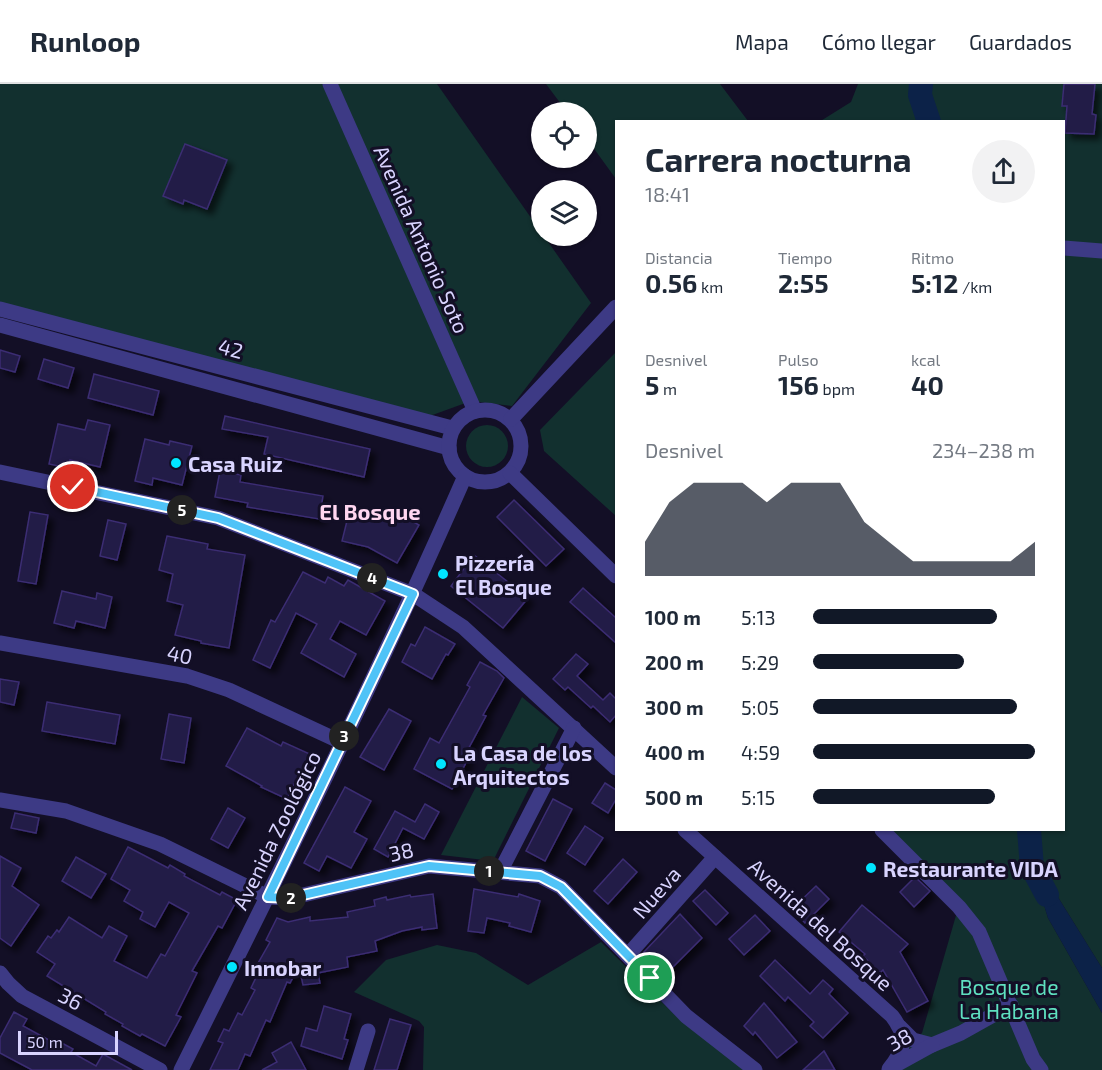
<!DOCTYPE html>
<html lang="es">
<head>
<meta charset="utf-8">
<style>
  body { margin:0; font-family:"Exo 2",sans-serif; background:#f2f2f3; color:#1f2937; height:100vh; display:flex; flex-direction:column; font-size:22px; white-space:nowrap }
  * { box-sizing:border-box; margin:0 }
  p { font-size:20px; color:#747a83 }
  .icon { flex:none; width:33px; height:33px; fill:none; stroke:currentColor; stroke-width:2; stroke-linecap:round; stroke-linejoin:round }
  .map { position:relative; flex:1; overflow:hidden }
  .drawer { position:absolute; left:615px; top:36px; width:450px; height:711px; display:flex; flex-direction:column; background:#fff; border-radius:0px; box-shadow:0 2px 4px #0004 }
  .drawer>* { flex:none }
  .controls { position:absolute; left:531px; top:18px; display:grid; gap:12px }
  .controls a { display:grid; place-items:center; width:66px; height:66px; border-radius:50%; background:#fff; box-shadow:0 2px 4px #0004; font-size:30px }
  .scale { position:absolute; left:18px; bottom:15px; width:100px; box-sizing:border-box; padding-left:6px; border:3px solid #d9d4ff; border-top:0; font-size:16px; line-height:21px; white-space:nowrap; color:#d9d4ff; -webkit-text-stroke:4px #130f26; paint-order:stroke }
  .pin { position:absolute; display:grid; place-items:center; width:51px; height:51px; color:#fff; margin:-26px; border:3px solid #fff; border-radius:50%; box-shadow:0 2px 6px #0007 }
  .km { position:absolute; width:30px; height:30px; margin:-15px; border-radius:50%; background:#222; color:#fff; font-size:16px; line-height:30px; text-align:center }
  .round { display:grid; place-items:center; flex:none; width:63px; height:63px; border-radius:32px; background:#f2f2f3 }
  .head { display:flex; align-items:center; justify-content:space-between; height:102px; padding:0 30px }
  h1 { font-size:33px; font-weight:700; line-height:45px }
  .figures { display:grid; grid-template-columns:repeat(3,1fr); gap:9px; height:102px; padding:6px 30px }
  .figures div { display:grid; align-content:center }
  .figures b { font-size:26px; font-weight:700 }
  .figures small { font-size:16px; font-weight:400 }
  .figures p { font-size:16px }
  .chart { height:168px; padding:12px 30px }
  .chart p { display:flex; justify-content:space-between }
  .chart svg { width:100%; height:108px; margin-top:6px; fill:#111827; opacity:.7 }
  ul { padding:0 30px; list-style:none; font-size:20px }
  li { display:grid; grid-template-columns:96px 72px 1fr; align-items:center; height:45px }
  li i { height:15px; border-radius:8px; background:#111827 }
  header { display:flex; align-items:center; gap:36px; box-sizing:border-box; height:84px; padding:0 30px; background:#fff; border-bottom:2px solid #e0e1e3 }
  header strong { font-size:28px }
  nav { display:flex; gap:33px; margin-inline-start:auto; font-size:21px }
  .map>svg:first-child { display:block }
  .green { fill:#12302f }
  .water { fill:#0c2248 }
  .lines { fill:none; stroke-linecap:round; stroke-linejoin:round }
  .river { stroke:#0c2248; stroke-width:24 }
  .building { fill:#241b47; stroke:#3b2d73; stroke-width:1.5; filter:url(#shadow) }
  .minor { stroke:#3d3a85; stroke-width:15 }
  .route-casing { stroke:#fff; stroke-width:12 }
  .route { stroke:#4fc3f7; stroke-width:8 }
  .poi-dot { fill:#00e5ff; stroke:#130f26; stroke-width:2 }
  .labels { text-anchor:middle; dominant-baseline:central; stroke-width:6; stroke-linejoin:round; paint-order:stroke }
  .street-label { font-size:21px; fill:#d9d4ff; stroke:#130f26 }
  .poi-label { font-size:21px; font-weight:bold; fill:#d9d4ff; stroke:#130f26; text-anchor:start }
  .park-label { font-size:21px; fill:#5fe0c0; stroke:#130f26 }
  .neighbourhood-label { font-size:22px; font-weight:bold; fill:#ffd6f0; stroke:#130f26 }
</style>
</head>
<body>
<header>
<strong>Runloop</strong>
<nav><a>Mapa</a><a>Cómo llegar</a><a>Guardados</a></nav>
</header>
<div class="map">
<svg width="1102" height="986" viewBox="0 0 1102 986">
  <defs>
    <filter id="shadow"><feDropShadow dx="5.5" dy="5.5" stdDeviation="3" flood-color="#0009"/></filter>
  </defs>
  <rect width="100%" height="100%" fill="#130f26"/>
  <g class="green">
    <path d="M0,0H437L541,148L542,152H544L591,219L512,322L471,317L427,333L0,222Z"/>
    <path d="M546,0H720L748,37L616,38V95L587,55L586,28H567Z"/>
    <path d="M858,0H1102V884L1056,810L1033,784L1048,834L1102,929V986H884L922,949L957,828L877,746H1064V38H819L851,18Z"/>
    <path d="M616,268V432L544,367L540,346Z"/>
    <circle cx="487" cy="362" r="21"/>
    <path d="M522,613L559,644L493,777L441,771Z"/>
    <path d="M601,858L678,934L744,986H423L424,943L419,937L354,908L386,876L437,861L476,869L528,901Z"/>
  </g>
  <path class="water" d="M1032,783L1056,810L1102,884V929L1048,834Z"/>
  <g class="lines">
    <g class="river">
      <path d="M921,0L920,11L929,38"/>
      <path d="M1029,746L1032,783L1047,811"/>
    </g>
  </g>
  <g class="building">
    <path d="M1064,0H1095L1092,30L1096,31L1094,50L1065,49L1067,22H1062Z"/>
    <path d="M185,60L227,76L207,125L184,116L183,120L163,112Z"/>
    <path d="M0,266L20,272L15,288L0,284Z"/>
    <path d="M44,275L74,284L68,304L38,295Z"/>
    <path d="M94,290L159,307L153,331L88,314Z"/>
    <path d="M225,332L370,365L364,393L264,370L268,353L222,345Z"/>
    <path d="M88,336L110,341L100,383L70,376L68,384L49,380L58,340L85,346Z"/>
    <path d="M145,355L169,361L170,357L192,362L182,401L153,394L152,401L135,397Z"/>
    <path d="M220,387L241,391L240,398L323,412L319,435L247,423L248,419L215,413Z"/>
    <path d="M514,416L564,465L546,482L497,433Z"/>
    <path d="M393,426L419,441L397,479L368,463L342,457L349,429L387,437Z"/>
    <path d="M30,428L48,431L36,500L18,497Z"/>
    <path d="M108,436L126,440L117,476L100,472Z"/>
    <path d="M167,452L208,460L207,465L245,471L229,564L201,559V557L175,551L183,521L167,517L173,490L159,486Z"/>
    <path d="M474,471L528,514L503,544L451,502Z"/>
    <path d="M303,488L325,499L328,493L344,502L348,496L385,517L366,551L340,537L330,555L356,570L344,593L301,569L317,540L296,529L270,584L253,576L271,536L275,538Z"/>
    <path d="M583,504L616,534V559L570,518Z"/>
    <path d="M62,507L96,515L97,509L112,513L105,544L76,537L74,544L54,539Z"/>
    <path d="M425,543L455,560L448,571L446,570L432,595L402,578L411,560L415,562Z"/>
    <path d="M576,570L588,580L577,592L603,616L610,609L616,615V631L610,638L593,622L591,624L568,603L565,606L553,595Z"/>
    <path d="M480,578L497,587L504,594L483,631L486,632L464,673L468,675L452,705L414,685L430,654L439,659L470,603L467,601Z"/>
    <path d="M0,595L19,598L14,621L0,618Z"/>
    <path d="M47,618L120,631L115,660L42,647Z"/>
    <path d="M389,625L411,637L384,686L360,673Z"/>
    <path d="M169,630L191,634L184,679L161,675Z"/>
    <path d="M247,644L281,662L283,658L312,671L300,695L297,694L287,715L261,703L262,702L226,682Z"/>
    <path d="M605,699L616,706V715L608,729L592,719Z"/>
    <path d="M345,703L371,717L354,748L367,755L351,784L327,772L319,787L304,779Z"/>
    <path d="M553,715L572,725L545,777L526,767Z"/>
    <path d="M425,720L439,728L424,755L403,744L388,773L374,765L395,727L415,738Z"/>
    <path d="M228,724L245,734L228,764L211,755Z"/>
    <path d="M15,729L39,734L36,749L11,744Z"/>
    <path d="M585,742L603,754L585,781L567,769Z"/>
    <path d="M128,763L168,784L170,781L185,790L184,792L220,811L222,808L237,816L222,844L218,842L192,887L197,889L176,931L181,933L165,962L142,950L140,952L122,942L123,940L105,930L106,928L47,892L55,880L37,868L48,852L51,854L57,846L59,848L69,833L102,854L109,842L127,852L114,877L147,894L161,870L165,872L189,829L169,818L155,843L140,835L143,828L124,817L130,806L111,795Z"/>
    <path d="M0,772L21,784L12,802L39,821L11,862L0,854Z"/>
    <path d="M76,773L106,790L91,814L62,797Z"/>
    <path d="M623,775L637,788L608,820L594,807Z"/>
    <path d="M915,793L930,807L914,823L900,808Z"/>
    <path d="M816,802L829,815L805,839L792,825Z"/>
    <path d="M474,805L518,813L519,810L540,817L531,848L509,842L510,839L487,834L484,849L468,847Z"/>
    <path d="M705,806L728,829L716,841L693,817Z"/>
    <path d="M433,810L437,844L422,846V843L402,847L375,857L377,867L347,873L348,883L318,889L320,899L303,901L299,882L290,899L287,898L270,938L266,936L250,972L245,970L238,986H210L223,959L218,957L224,945L229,947L238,929L242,931L255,906L251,904L261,883L257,881L270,858L266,856L277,834L288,838L310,833V837L348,833L347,828L375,822L374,816L386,813L387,816L410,811L411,813Z"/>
    <path d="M862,821L908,860L900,868L928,917L907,928L883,886L880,889L863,872L865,870L839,848Z"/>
    <path d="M680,830L702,854L665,891L643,869Z"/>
    <path d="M755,831L770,847L744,871L729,855Z"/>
    <path d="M775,876L810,910L823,896L833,905L829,910L848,929L823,954L810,942L814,938L788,913L785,917L760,892Z"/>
    <path d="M764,919L797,958L777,974L755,948L753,951L744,942Z"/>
    <path d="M324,922L351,930L344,955L348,956L342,975L301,962L306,944L317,947Z"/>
    <path d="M14,928L27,935L23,942L58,961L60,958L73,965L71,968L96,982L103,970L132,986H32L0,969V954Z"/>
    <path d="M390,935L411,941L397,986H374Z"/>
    <path d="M291,958L306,986H262L277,978L272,969Z"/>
    <path d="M824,967L835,986H803Z"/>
  </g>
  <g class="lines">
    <g class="minor">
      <path d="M330,0L475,327"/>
      <path d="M1064,164L1102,167"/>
      <path d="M0,225L452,344"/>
      <path d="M0,241L449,364"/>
      <circle cx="485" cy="362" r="36"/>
      <path d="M511,335L616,223"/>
      <path d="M0,388L218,434L413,510L463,543L616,684"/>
      <path d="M510,389L616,492"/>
      <path d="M0,559L187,592L229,606L341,658"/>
      <path d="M0,716L66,727L160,760L268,813L290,814L429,782L540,792L561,803L686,932L755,986"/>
      <path d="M685,746L892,932C908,953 905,966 889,985"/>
      <path d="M882,746L959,823L979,848L1033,975L1041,986"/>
      <path d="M500,788L574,644"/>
      <path d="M628,871L715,773"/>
      <path d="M0,889L8,899L22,912L160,986"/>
      <path d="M900,943L913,956L932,961L961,949L1011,921"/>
      <path d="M892,983L932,961"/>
      <path d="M181,986C279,790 377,593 465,392"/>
      <path d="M356,986L368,947"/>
    </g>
  </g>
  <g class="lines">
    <defs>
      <path id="route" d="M73,403L218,434L413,510L268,813L290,814L429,782L540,792L561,803L650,894"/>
    </defs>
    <use href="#route" class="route-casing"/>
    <use href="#route" class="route"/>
  </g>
  <g class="poi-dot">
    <circle cx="176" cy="379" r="6"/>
    <circle cx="443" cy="490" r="6"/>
    <circle cx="441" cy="680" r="6"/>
    <circle cx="871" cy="784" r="6"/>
    <circle cx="232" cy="883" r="6"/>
  </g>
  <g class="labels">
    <g class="street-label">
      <text transform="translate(422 155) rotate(66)">Avenida Antonio Soto</text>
      <text transform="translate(231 264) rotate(15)">42</text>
      <text transform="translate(180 570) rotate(12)">40</text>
      <text transform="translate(276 746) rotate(-64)">Avenida Zoológico</text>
      <text transform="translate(401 767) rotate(-13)">38</text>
      <text transform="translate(656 808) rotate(-49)">Nueva</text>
      <text transform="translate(821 840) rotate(42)">Avenida del Bosque</text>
      <text transform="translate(71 914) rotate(28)">36</text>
      <text transform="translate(899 955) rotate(-29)">38</text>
    </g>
    <g class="poi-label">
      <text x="188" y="379">Casa Ruiz</text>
      <text x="455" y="478">Pizzería<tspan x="455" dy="24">El Bosque</tspan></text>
      <text x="453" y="668">La Casa de los<tspan x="453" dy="24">Arquitectos</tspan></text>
      <text x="883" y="784">Restaurante VIDA</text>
      <text x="244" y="883">Innobar</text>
    </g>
    <g class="park-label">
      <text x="1009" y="902">Bosque de<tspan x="1009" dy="24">La Habana</tspan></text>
    </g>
    <g class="neighbourhood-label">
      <text x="370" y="427">El Bosque</text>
    </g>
  </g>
</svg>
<div class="controls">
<a><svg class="icon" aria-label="locate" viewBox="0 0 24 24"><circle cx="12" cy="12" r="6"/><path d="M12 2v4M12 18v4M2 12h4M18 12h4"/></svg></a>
<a><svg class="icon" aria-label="layers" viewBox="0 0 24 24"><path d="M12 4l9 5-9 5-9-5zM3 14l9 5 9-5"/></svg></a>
</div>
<div class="scale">50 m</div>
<div class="pin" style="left:650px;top:894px;background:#1e9e55"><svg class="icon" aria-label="arrive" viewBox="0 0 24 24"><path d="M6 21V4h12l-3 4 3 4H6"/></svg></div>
<div class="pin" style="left:73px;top:403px;background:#d93025"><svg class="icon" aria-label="check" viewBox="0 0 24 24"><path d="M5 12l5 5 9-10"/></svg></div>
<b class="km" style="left:489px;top:787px">1</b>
<b class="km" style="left:291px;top:814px">2</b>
<b class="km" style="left:344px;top:652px">3</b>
<b class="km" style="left:372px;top:494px">4</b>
<b class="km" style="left:182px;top:426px">5</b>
<section class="drawer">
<div class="head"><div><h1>Carrera nocturna</h1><p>18:41</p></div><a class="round"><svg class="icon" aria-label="share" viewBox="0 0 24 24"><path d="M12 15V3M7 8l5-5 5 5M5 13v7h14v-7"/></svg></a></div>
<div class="figures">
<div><p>Distancia</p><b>0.56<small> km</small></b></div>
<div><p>Tiempo</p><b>2:55</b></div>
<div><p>Ritmo</p><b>5:12<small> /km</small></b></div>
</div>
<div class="figures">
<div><p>Desnivel</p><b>5<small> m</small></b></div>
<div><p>Pulso</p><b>156<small> bpm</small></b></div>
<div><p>kcal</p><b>40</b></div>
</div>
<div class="chart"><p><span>Desnivel</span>234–238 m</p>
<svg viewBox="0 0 160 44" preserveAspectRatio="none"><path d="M0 44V30L10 14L20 6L30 6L40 6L50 14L60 6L70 6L80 6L90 22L100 30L110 38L120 38L130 38L140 38L150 38L160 30V44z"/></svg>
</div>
<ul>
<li><b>100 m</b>5:13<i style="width:83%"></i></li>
<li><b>200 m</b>5:29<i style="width:68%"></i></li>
<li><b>300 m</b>5:05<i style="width:92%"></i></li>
<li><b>400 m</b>4:59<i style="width:100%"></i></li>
<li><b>500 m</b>5:15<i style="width:82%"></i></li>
</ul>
</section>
</div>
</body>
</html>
